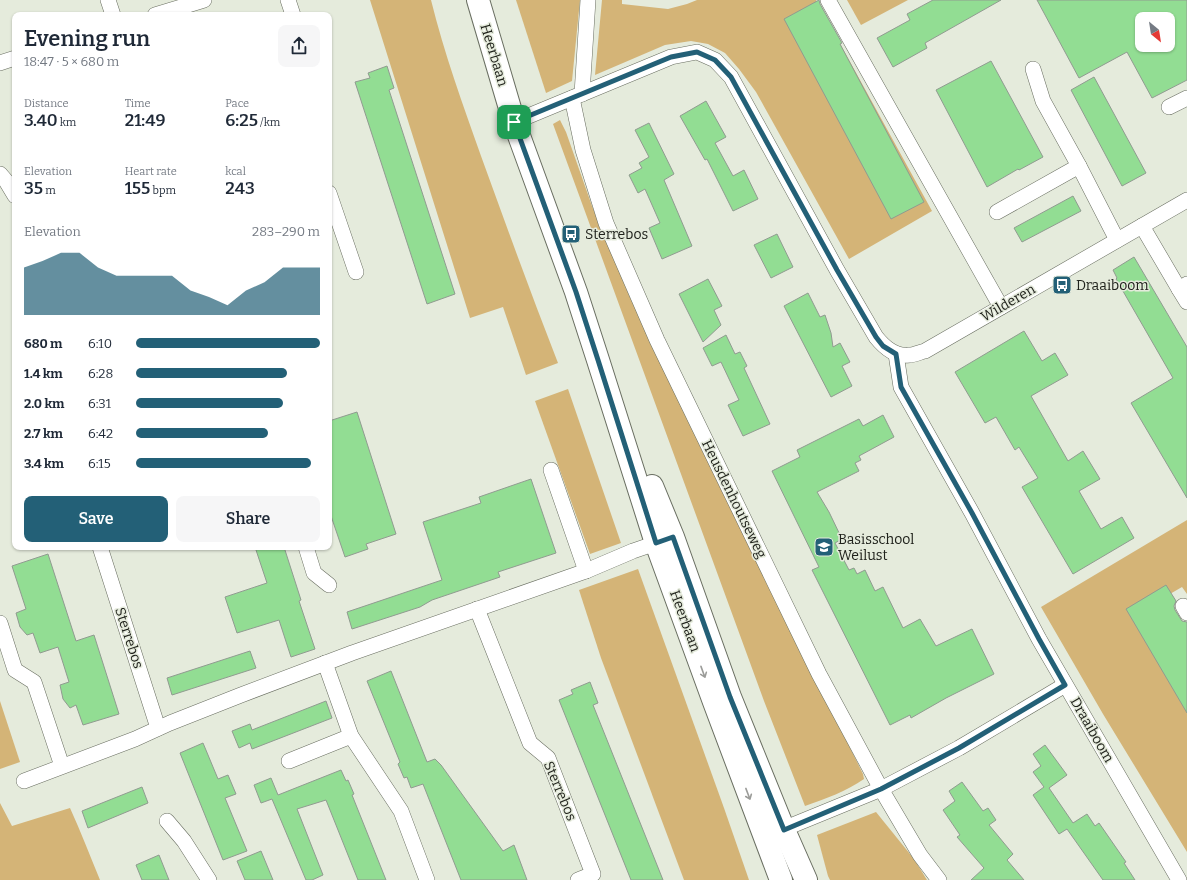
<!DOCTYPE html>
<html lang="en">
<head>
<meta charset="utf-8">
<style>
  body { margin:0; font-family:Bitter,serif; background:#f6f6f7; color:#1f2937; height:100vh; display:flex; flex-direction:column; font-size:15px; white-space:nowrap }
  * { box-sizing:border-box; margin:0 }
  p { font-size:13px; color:#747a83 }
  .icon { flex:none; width:22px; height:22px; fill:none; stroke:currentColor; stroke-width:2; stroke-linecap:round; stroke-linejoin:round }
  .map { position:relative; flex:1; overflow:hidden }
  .sheet { position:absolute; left:12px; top:12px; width:320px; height:538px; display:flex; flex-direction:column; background:#fff; border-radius:8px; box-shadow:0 1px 3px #0004 }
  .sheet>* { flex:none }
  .needle { width:26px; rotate:150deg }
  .buttons { position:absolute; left:1135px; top:12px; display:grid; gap:8px }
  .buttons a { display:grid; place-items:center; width:40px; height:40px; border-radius:8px; background:#fff; box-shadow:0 1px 3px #0004; font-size:20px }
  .pin { position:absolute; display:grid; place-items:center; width:34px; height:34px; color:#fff; margin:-17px; border-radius:8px; box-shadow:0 2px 6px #0006 }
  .round { display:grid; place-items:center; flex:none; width:42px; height:42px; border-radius:8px; background:#f6f6f7 }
  .headline { display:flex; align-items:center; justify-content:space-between; height:68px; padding:0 12px }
  h1 { font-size:22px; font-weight:600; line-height:30px }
  .figures { display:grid; grid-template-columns:repeat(3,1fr); gap:6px; height:68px; padding:4px 12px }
  .figures div { display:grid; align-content:center }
  .figures b { font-size:17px; font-weight:600 }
  .figures small { font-size:11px; font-weight:400 }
  .figures p { font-size:11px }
  .chart { height:112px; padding:8px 12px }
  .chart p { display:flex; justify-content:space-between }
  .chart svg { width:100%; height:72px; margin-top:4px; fill:#236077; opacity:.7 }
  .cta { display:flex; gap:8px; margin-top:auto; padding:8px 12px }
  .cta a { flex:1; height:46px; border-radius:8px; background:#236077; color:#fff; font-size:16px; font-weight:600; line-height:46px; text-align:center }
  .cta a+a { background:#f6f6f7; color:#1f2937 }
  ul { padding:0 12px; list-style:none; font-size:13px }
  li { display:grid; grid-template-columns:64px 48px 1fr; align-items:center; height:30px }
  li i { height:10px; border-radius:5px; background:#236077 }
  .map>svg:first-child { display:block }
  .green { fill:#d4b477 }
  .building { fill:#92dd93; stroke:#909b90; fill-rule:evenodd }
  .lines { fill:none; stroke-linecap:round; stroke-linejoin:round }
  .street-casing { stroke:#696e61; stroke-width:16 }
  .secondary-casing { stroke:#696e61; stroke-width:24 }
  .street { stroke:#fff; stroke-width:15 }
  .secondary { stroke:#fff; stroke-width:22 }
  .oneway { stroke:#9b9c99 }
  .route-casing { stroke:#fff; stroke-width:8 }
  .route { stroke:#236077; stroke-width:5 }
  .labels { text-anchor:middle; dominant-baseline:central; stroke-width:3; stroke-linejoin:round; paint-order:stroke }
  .street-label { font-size:14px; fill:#20221c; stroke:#e5ebdc }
  .poi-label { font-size:14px; fill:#20221c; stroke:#e5ebdc; text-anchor:start }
</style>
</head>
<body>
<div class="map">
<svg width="1187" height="880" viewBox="0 0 1187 880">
  <rect width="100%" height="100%" fill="#e5ebdc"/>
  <g class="green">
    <path d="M370,0H431C444,53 463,105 481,156C506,225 531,294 558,363L526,375L503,307L470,318Z"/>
    <path d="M516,0H580L572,81L546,93Z"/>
    <path d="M602,0H622V4L668,9L687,4L697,0H816L932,211L849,259L756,92L739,69L725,53L708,44L691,41L665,45L595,75Z"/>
    <path d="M847,0H908L861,25Z"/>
    <path d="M560,120L566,132L592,206L629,295L663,368L863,774L864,779C847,791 825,799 805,806L764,701L553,124Z"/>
    <path d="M568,389L621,543L590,554L535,401Z"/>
    <path d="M1187,520V594L1182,587L1163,598L1187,638V852L1103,714L1041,607Z"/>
    <path d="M638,569L724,808L749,880H684L601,658L579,590Z"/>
    <path d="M0,701L20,762L0,769Z"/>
    <path d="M0,803L12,826L70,808C81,832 90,856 100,880H0Z"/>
    <path d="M876,812L914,859L927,880H830L828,876L817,835Z"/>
  </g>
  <g class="building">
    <path d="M819,0L820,4L842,43L840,44L924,202L891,219L784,19Z"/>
    <path d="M933,0H1001L925,43L927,48L893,67L877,38L910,20L907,14Z"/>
    <path d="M1037,0H1187V80L1152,98L1127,52L1079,78ZM1142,19H1168V45H1142Z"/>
    <path d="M991,61L1043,157L1019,170L1018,169L987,187L936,90Z"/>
    <path d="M387,66L394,88L389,90L455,294L427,304L355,82L370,78L368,73Z"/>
    <path d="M1094,77L1146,173L1122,186L1071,90Z"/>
    <path d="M706,101L726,137L715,143L733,176L744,170L758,199L733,211L707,159L705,160L680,116Z"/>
    <path d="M649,123L674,174L664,180L692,246L662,259L649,228L660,223L645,189L638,193L629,175L642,168L639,163L649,157L635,130Z"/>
    <path d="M1073,196L1081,211L1022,242L1014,228Z"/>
    <path d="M777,234L793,267L771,278L754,245Z"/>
    <path d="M1134,257L1187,347V498L1131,403L1173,378L1116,279L1117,278L1113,270Z"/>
    <path d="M708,279L722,306L714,310L721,325L703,342L679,294Z"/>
    <path d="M808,293L820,317L825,315L831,333L833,347L840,343L850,362L842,366L852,386L831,397L784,306Z"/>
    <path d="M1024,331L1042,361L1055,353L1068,375L1031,396L1068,461L1083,451L1100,479L1079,491L1101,529L1122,517L1134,538L1073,574L1022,487L1038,478L1019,447L1015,450L996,417L985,423L955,372Z"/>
    <path d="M726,335L735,354L740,352L747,366L744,368L770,424L743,436L728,405L739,400L721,362L712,366L703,348Z"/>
    <path d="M357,412L396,534L366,544L368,549L345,557L329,510V421Z"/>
    <path d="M883,415L894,437L859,456L861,460L855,463L859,471L817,492L829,512L842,539L835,543L849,570L854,568L857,574L865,570L875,591L883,587L903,628L920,619L936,646L972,629L994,674L946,698L911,718L910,715L890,725L812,570L819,567L772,471L800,457L797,450L859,419L863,426Z"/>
    <path d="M531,479L556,553L498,572L500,577L432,600L420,607L352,629L347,612L442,580L423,522L481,503L479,497Z"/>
    <path d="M255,547H284L301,600L299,601L315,649L291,657L279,620L237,633L225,597L267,583Z"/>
    <path d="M48,554L76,641L94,635L119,714L83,725L76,705L70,708L63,699L60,685L69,682L58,647L40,653L33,633L27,635L20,627L16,613L26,609L12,566Z"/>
    <path d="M1166,585L1176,601L1174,606L1175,610L1182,621L1187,622V713L1126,609Z"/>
    <path d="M250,651L256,668L172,695L167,678Z"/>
    <path d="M391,671L427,762L435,759L441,765L503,851L514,845L527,880H461L423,784L411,788L407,777L404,778L398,764L400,762L367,681Z"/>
    <path d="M590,682L598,703L593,705L663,880H631L559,700L573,694L571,690Z"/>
    <path d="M326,701L332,718L252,749L250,743L239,748L232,731L250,724L252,730Z"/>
    <path d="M203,743L218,779L228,775L236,794L225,798L247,851L223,860L180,753Z"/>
    <path d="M1045,745L1067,775L1049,788L1073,823L1087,814L1095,826L1099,823L1126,862L1124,863L1135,880H1103L1067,829L1059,834L1033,795L1044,787L1033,772L1041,766L1033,754Z"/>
    <path d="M341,770L346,781L348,780L354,794L352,795L386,880H358L326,800L297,809L323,875L312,880H306L272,799L261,803L254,785L271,778L278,795Z"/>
    <path d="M962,782L983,811L988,808L996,820L989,825L1013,854L1007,860L1024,880H971L984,868L957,837L960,835L943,810L955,801L949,791Z"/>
    <path d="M142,787L148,803L88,828L82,811Z"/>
    <path d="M261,851L273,880H245L237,861Z"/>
    <path d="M159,855L169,880H142L136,865Z"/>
  </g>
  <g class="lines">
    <defs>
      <g id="street">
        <path d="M108,0L113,15"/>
        <path d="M288,0L293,15"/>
        <path d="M828,0L1001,307"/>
        <path d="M155,15L204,0"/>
        <path d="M0,63L15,58"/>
        <path d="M1033,69L1043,101L1079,166"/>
        <path d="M582,94L588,0"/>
        <path d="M572,98L583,150L606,223L657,340L819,674L881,789L920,855L939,880"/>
        <path d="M1169,107L1187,98"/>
        <path d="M514,122L671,57L697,52L715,60L731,77L837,270L876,337C884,347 895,357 909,355C914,355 920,352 925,351L1187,200"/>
        <path d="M0,174L6,181L15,196"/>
        <path d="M329,193L356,272"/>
        <path d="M997,212L1079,166L1117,240"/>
        <path d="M1142,226L1179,289L1187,284"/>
        <path d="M1179,289L1187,302"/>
        <path d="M896,354L901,387L972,513L1039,639L1179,880"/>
        <path d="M551,470L586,571"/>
        <path d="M100,547L158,728"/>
        <path d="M306,547L314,573L329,585"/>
        <path d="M1183,606L1187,613"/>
        <path d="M477,609L530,743L548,758L593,874L578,880"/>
        <path d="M0,623L15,670L34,682L62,766"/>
        <path d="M325,663L351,736L401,811L427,880"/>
        <path d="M289,761L351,736"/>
        <path d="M24,781L135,739L170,723L241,695L352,653L586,571L633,551L665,540"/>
        <path d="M167,821L184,841L209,880"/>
        <path d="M776,832L881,789L959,748L1065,685"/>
      </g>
      <g id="secondary">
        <path d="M478,0L514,122L576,292L598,360L656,543L714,702L781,880"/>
        <path d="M652,486L673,537L730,697L784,830L806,880"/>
      </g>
    </defs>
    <use href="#street" class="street-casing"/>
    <use href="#secondary" class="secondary-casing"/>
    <use href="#street" class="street"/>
    <use href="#secondary" class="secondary"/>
  </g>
  <defs><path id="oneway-shaft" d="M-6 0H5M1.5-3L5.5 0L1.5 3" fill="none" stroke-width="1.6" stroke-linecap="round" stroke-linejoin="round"/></defs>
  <g class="oneway">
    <use href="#oneway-shaft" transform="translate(703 672) rotate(70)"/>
    <use href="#oneway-shaft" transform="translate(748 794) rotate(69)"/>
  </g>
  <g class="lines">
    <defs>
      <path id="route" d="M697,52L715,60L731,77L837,270L876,337L883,346L896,354L901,387L972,513L1039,639L1065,685L959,748L881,789L784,830L730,697L673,537L656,543L598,360L576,292L514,122L671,57Z"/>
    </defs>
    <use href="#route" class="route-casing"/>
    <use href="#route" class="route"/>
  </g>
  <defs>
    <symbol id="bus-square" viewBox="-11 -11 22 22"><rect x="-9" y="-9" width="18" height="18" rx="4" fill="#236077" stroke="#e5ebdc"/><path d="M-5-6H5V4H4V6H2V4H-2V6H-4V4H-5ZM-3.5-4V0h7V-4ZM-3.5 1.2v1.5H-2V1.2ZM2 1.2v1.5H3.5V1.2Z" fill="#fff"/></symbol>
    <symbol id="school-square" viewBox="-11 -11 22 22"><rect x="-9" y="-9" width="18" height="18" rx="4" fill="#236077" stroke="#e5ebdc"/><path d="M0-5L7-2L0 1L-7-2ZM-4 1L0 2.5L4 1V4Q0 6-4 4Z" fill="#fff"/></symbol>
  </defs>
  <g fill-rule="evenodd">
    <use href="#bus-square" x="560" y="223" width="22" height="22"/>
    <use href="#bus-square" x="1051" y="274" width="22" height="22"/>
    <use href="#school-square" x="813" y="536" width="22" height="22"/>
  </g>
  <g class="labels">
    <g class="street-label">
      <text transform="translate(494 55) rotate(73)">Heerbaan</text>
      <text transform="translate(1008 303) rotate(-30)">Wilderen</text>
      <text transform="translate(734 499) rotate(64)">Heusdenhoutseweg</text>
      <text transform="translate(685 621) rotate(70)">Heerbaan</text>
      <text transform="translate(129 638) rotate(72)">Sterrebos</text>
      <text transform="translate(1092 730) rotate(60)">Draaiboom</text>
      <text transform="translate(560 791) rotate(67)">Sterrebos</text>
    </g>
    <g class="poi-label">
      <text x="585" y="234">Sterrebos</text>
      <text x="1076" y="285">Draaiboom</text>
      <text x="838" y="539">Basisschool<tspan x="838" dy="16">Weilust</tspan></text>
    </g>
  </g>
</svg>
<div class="buttons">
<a><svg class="needle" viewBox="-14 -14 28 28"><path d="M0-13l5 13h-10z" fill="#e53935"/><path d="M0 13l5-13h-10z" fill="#747a83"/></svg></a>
</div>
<div class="pin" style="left:514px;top:122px;background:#1e9e55"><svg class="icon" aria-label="arrive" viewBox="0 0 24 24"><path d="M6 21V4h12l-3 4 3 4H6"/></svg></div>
<section class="sheet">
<div class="headline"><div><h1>Evening run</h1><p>18:47 · 5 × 680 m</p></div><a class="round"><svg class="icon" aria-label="share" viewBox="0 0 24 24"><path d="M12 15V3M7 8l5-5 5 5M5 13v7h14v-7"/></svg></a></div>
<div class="figures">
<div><p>Distance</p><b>3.40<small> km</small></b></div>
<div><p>Time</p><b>21:49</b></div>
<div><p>Pace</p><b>6:25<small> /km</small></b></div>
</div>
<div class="figures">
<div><p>Elevation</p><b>35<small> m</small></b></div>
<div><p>Heart rate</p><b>155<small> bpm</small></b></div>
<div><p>kcal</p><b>243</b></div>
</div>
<div class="chart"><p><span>Elevation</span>283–290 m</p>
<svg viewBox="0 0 160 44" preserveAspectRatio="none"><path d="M0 44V15L10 11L20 6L30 6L40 15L50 20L60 20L70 20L80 20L90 29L100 33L110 38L120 29L130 24L140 15L150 15L160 15V44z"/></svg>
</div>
<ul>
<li><b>680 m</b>6:10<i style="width:100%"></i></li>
<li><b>1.4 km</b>6:28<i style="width:82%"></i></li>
<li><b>2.0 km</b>6:31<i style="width:80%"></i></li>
<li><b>2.7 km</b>6:42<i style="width:72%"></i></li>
<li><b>3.4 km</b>6:15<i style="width:95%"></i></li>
</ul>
<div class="cta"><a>Save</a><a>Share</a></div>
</section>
</div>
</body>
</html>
